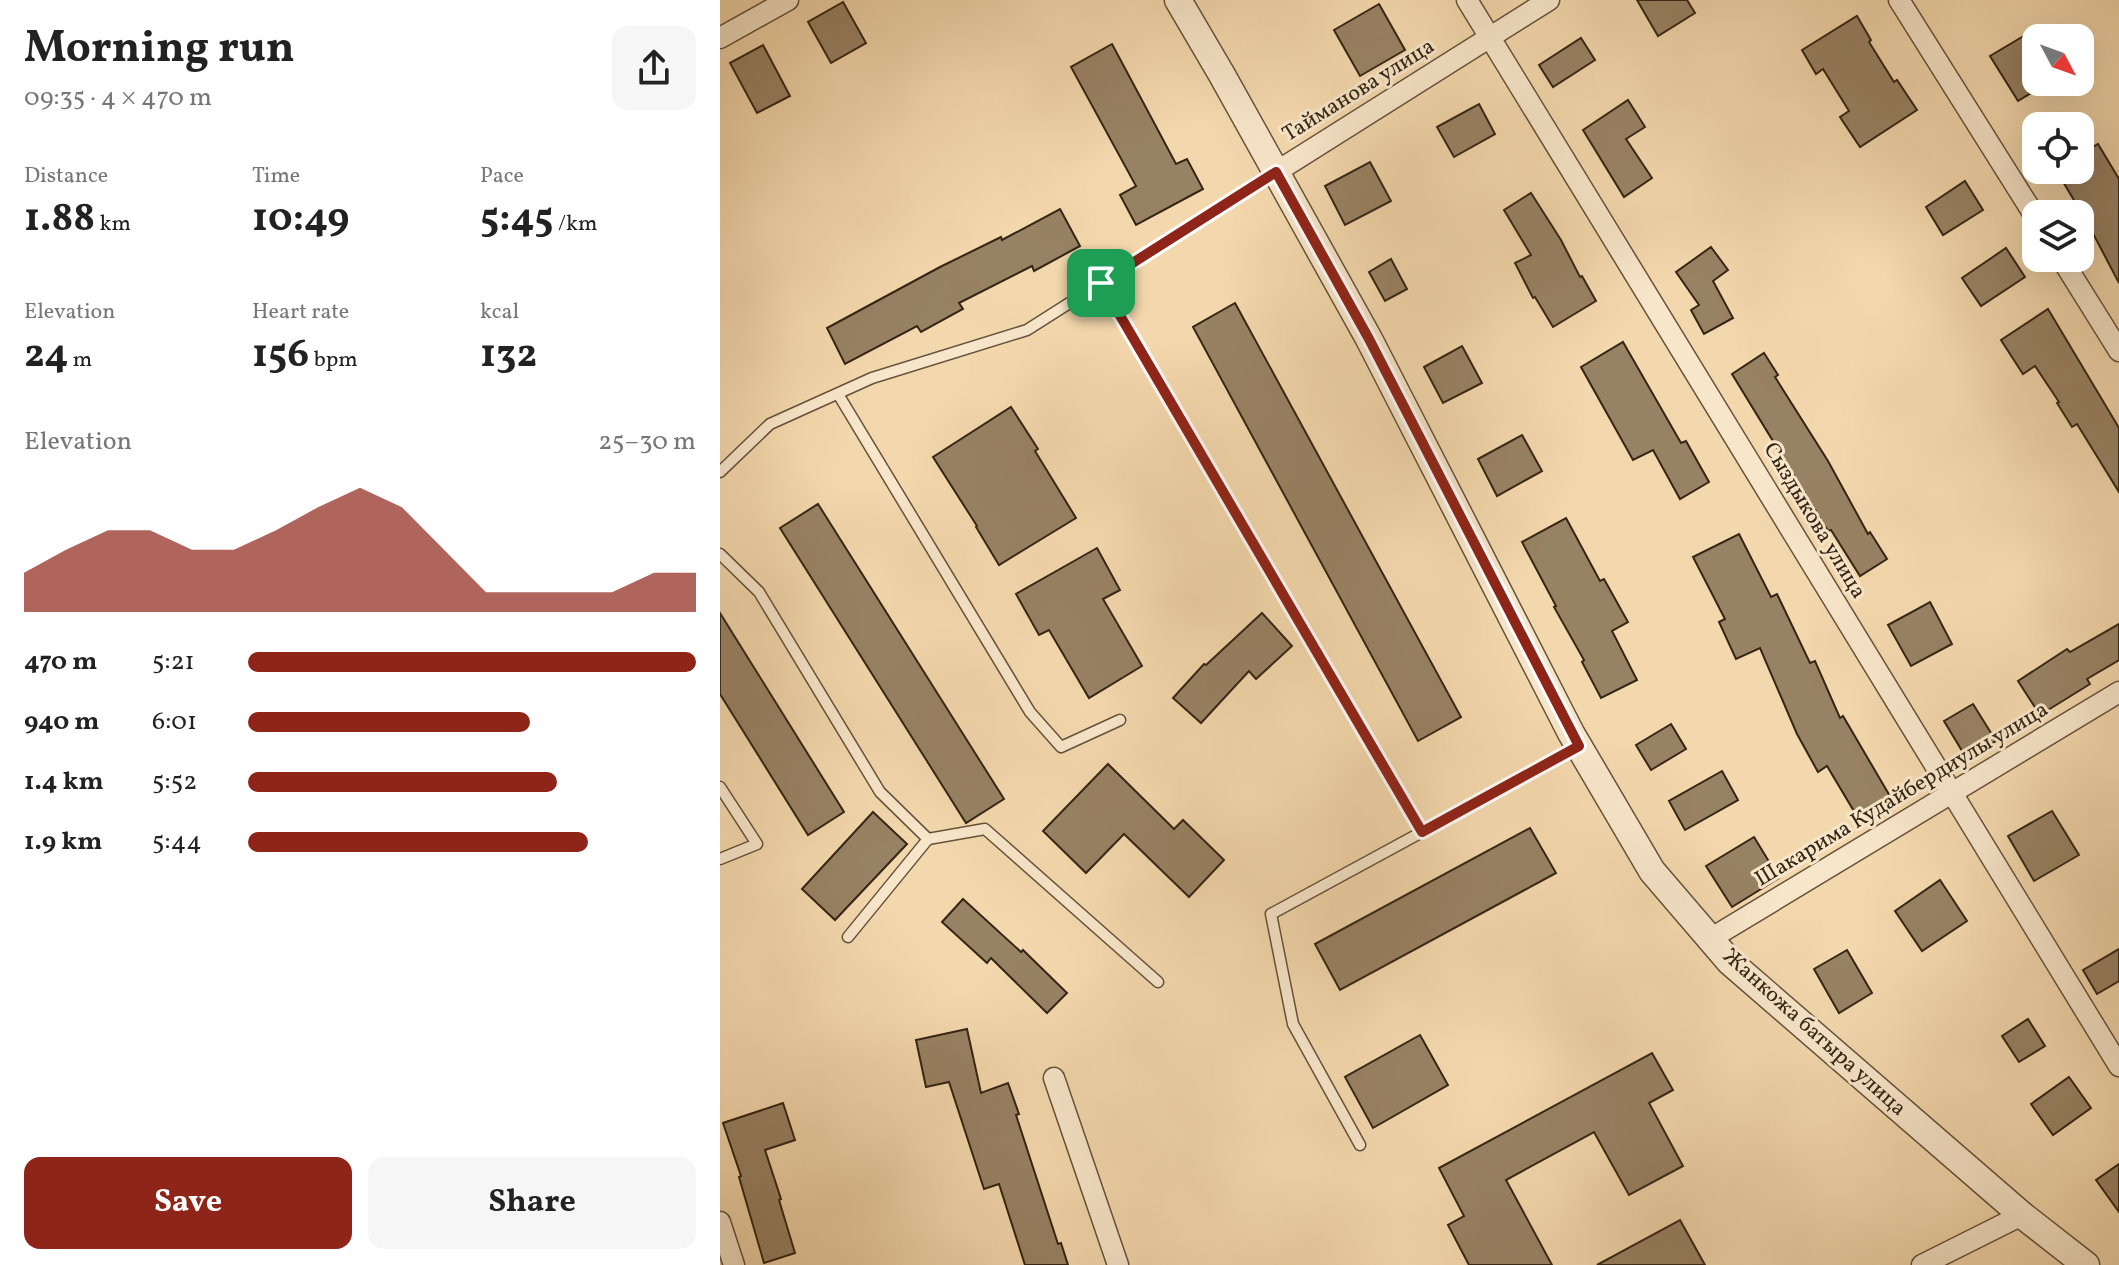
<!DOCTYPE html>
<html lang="en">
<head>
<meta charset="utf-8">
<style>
  body { margin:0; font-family:Vollkorn,serif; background:#f6f6f6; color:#222; height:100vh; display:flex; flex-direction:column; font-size:30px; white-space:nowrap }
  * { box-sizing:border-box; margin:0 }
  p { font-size:26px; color:#767676 }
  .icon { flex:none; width:44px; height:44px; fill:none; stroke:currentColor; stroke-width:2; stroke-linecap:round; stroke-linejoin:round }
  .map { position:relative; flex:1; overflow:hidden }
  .drawer { display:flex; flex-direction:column; background:#fff; width:720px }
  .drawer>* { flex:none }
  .needle { width:52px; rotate:131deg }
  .fabs { position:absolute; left:1302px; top:24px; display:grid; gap:16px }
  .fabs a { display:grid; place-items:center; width:72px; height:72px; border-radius:16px; background:#fff; box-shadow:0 8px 32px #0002; font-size:40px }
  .pin { position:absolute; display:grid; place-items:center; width:68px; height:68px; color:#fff; margin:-34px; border-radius:16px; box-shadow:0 4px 12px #0006 }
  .round { display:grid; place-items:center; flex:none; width:84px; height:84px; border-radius:16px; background:#f6f6f6 }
  .summary { display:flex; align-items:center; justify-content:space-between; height:136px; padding:0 24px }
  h1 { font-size:44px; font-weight:700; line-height:60px }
  .metrics { display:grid; grid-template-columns:repeat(3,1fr); gap:12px; height:136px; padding:8px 24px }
  .metrics div { display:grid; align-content:center }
  .metrics b { font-size:40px; font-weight:700 }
  .metrics small { font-size:22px; font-weight:400 }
  .metrics p { font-size:22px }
  .chart { height:224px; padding:16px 24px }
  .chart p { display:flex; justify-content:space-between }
  .chart svg { width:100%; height:144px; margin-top:8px; fill:#8f2418; opacity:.7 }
  .cta { display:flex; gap:16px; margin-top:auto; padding:16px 24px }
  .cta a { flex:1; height:92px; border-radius:16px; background:#8f2418; color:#fff; font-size:32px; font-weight:700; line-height:92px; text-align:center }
  .cta a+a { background:#f6f6f6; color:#222 }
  ul { padding:0 24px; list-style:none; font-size:26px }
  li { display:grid; grid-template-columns:128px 96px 1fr; align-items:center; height:60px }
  li i { height:20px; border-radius:10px; background:#8f2418 }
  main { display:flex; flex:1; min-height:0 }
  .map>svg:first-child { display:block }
  .building { fill:#988264; stroke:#342514; stroke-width:2 }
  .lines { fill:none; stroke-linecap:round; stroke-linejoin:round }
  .service-casing { stroke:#64523a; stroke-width:13 }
  .minor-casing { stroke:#64523a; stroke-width:23 }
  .tertiary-casing { stroke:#64523a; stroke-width:29 }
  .service { stroke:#f8e6ca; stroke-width:10 }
  .minor { stroke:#f8e6ca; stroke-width:20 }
  .tertiary { stroke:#f8e6ca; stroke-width:26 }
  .route-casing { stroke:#fff; stroke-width:16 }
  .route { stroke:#8f2418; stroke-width:10 }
  .labels { text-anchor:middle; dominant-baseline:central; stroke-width:6; stroke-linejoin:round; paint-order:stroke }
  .street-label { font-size:22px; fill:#342514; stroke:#f8e6ca }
</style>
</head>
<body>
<main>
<section class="drawer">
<div class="summary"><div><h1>Morning run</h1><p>09:35 · 4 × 470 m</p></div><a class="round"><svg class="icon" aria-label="share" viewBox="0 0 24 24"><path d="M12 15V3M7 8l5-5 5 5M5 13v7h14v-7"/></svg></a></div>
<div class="metrics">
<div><p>Distance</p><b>1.88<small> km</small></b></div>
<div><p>Time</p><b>10:49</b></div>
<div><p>Pace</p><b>5:45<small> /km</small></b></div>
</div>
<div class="metrics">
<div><p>Elevation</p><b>24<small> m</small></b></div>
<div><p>Heart rate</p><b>156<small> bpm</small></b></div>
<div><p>kcal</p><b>132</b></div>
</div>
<div class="chart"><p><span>Elevation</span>25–30 m</p>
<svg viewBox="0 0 160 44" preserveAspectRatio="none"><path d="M0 44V32L10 25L20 19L30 19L40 25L50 25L60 19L70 12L80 6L90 12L100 25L110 38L120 38L130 38L140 38L150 32L160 32V44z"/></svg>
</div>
<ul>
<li><b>470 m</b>5:21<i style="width:100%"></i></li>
<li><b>940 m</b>6:01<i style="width:63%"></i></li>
<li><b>1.4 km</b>5:52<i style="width:69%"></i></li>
<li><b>1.9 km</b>5:44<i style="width:76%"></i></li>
</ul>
<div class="cta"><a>Save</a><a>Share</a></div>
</section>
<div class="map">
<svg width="1399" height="1265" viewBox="0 0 1399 1265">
  <rect width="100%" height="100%" fill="#f4d8ad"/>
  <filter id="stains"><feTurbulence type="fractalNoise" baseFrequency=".0025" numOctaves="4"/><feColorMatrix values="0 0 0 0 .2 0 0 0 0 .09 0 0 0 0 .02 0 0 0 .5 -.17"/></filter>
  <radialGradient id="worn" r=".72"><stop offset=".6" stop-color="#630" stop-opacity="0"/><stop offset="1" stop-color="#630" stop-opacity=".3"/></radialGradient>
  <g class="building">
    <path d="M917,0H967L975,13L938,36Z"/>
    <path d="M123,2L146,43L111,63L88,22Z"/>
    <path d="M659,4L685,50L640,76L614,30Z"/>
    <path d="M1137,16L1151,40L1149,42L1174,82L1177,80L1197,110L1140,147L1120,117L1129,111L1103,69L1096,74L1082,50Z"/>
    <path d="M1307,34L1316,48V90L1298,101L1270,56Z"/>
    <path d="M861,38L875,60L833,87L819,65Z"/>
    <path d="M392,44L456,164L467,159L483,189L416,225L400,195L416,186L351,67Z"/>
    <path d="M43,45L70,96L37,113L10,63Z"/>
    <path d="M908,100L925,127L906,139L932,178L904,197L863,130Z"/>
    <path d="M759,104L775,134L734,157L717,127Z"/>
    <path d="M1378,144L1399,179V283L1367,222L1336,170H1360V155Z"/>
    <path d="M650,162L671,201L625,225L605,186Z"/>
    <path d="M1245,181L1263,210L1223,235L1206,207Z"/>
    <path d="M811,193L841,240L860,277L862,276L876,301L833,327L815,297L813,298L795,263L811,255L784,210Z"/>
    <path d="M340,209L360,246L314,271L312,266L239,303L243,309L201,332L197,326L125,364L107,328L220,267L281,237L282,240Z"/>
    <path d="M991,247L1008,270L993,281L1013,318L984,334L971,310L979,305L956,272Z"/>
    <path d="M1286,248L1305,277L1261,306L1242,278Z"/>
    <path d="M671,259L687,289L665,301L649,272Z"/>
    <path d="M515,303L741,717L698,741L473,327Z"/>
    <path d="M1328,309L1399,428V492L1357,424L1352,427L1337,403L1339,402L1315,366L1303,374L1281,340Z"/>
    <path d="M903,342L961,443L966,441L989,482L960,499L933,450L913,460L861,367Z"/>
    <path d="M742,346L762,383L723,403L704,367Z"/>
    <path d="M1044,353L1058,375L1055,377L1108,461L1148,534L1150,532L1167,559L1140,576L1111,530L1108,531L1012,374Z"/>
    <path d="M291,407L318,449L315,451L356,518L279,565L256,527L257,526L213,457Z"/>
    <path d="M802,435L822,471L777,496L758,459Z"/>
    <path d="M98,504L284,799L246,823L60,528Z"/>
    <path d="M846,518L880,581L884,579L908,622L892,631L917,680L881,698L862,662L864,660L834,607L836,606L802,542Z"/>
    <path d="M1019,534L1051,597L1057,594L1090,663L1095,661L1120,718L1123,716L1174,803L1141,823L1107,766L1098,772L1077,734L1040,648L1016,659L999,622L1005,619L973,557Z"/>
    <path d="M377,548L400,590L383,599L422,666L369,698L329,630L319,635L296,594Z"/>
    <path d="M1210,602L1232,644L1191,666L1168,625Z"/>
    <path d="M0,613L124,812L88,835L0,694Z"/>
    <path d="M542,613L572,646L536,679L529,671L481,723L453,698L484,664L486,665Z"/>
    <path d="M1399,624V660L1367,679L1370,684L1320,715L1298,681L1347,649L1350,652Z"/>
    <path d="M1253,704L1276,741L1247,759L1224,721Z"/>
    <path d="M951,724L966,749L931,770L916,745Z"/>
    <path d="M388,764L454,829L463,820L504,860L469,897L404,834L366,873L323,831Z"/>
    <path d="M1002,771L1018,800L965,830L949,801Z"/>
    <path d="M1332,811L1359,855L1314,881L1288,836Z"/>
    <path d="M153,812L187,844L115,920L82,889Z"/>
    <path d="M810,828L836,873L620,990L595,944Z"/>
    <path d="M1034,837L1059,878L1012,907L986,866Z"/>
    <path d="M1220,880L1247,921L1202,951L1175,911Z"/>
    <path d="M243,899L301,952L303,950L347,993L327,1013L271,958L267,963L222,922Z"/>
    <path d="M1399,949V981L1377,994L1363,970Z"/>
    <path d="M1127,950L1152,993L1119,1013L1094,969Z"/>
    <path d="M1308,1019L1325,1046L1299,1062L1282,1036Z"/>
    <path d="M247,1029L261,1093L288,1083L299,1114L296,1115L338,1244L341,1243L348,1265H305L279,1184L264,1189L229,1082L206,1087L196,1040Z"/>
    <path d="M700,1035L728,1085L653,1128L625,1077Z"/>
    <path d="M932,1053L953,1090L929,1103L963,1166L909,1195L874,1132L786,1180L832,1265H749L728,1225L744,1216L719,1168Z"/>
    <path d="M1349,1077L1371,1108L1333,1135L1311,1104Z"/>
    <path d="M63,1103L75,1140L45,1150L61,1199L59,1200L75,1253L44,1263L19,1177L21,1176L3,1123Z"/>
    <path d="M1399,1164V1212L1376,1180Z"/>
    <path d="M960,1220L985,1265H877Z"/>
  </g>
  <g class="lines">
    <defs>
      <g id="service">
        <path d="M381,283L702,832L857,746"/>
        <path d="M118,394L310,712L341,747L400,720"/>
        <path d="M0,472L50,424L152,378L307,330L554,173"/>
        <path d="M0,554L39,592L160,792L208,839L128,937"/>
        <path d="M0,787L37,844L0,859"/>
        <path d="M208,839L265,829L438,982"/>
        <path d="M640,1145L573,1024L551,914L702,832"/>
      </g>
      <g id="minor">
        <path d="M747,0L1399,1066"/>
        <path d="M1179,0L1316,218"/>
        <path d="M0,38L68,0"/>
        <path d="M556,172L829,0"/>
        <path d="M1341,258L1399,351"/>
        <path d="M990,939L1399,692"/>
        <path d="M334,1078L398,1265"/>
        <path d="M0,1222L14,1265"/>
        <path d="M1202,1265L1302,1215"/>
      </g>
      <path id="tertiary" d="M458,0L502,75L649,339L851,733L932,871L1010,962L1302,1215L1366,1265"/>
    </defs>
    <use href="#service" class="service-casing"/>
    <use href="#minor" class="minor-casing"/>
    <use href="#tertiary" class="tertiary-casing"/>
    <use href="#service" class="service"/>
    <use href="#minor" class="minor"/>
    <use href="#tertiary" class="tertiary"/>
  </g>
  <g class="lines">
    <defs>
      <path id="route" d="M556,172L649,339L859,746L702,832L381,283Z"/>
    </defs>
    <use href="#route" class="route-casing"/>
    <use href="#route" class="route"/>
  </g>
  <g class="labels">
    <g class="street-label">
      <text transform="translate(639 91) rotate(-32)">Тайманова улица</text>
      <text transform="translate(1094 521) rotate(59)">Сыздыкова улица</text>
      <text transform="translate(1182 795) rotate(-31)">Шакарима Кудайбердиулы улица</text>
      <text transform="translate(1094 1033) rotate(42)">Жанкожа батыра улица</text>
    </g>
  </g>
  <rect width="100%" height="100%" filter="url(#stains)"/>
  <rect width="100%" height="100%" fill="url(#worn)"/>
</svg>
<div class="fabs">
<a><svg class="needle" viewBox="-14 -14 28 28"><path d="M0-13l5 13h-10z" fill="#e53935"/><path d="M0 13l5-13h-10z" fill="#767676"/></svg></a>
<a><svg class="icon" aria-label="locate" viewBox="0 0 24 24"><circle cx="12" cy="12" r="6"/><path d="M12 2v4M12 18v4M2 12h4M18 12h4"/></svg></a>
<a><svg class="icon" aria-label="layers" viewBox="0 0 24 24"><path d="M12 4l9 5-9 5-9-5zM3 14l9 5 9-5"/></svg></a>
</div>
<div class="pin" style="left:381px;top:283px;background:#1e9e55"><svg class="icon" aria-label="arrive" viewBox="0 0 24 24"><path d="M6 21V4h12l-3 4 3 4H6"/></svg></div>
</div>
</main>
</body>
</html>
